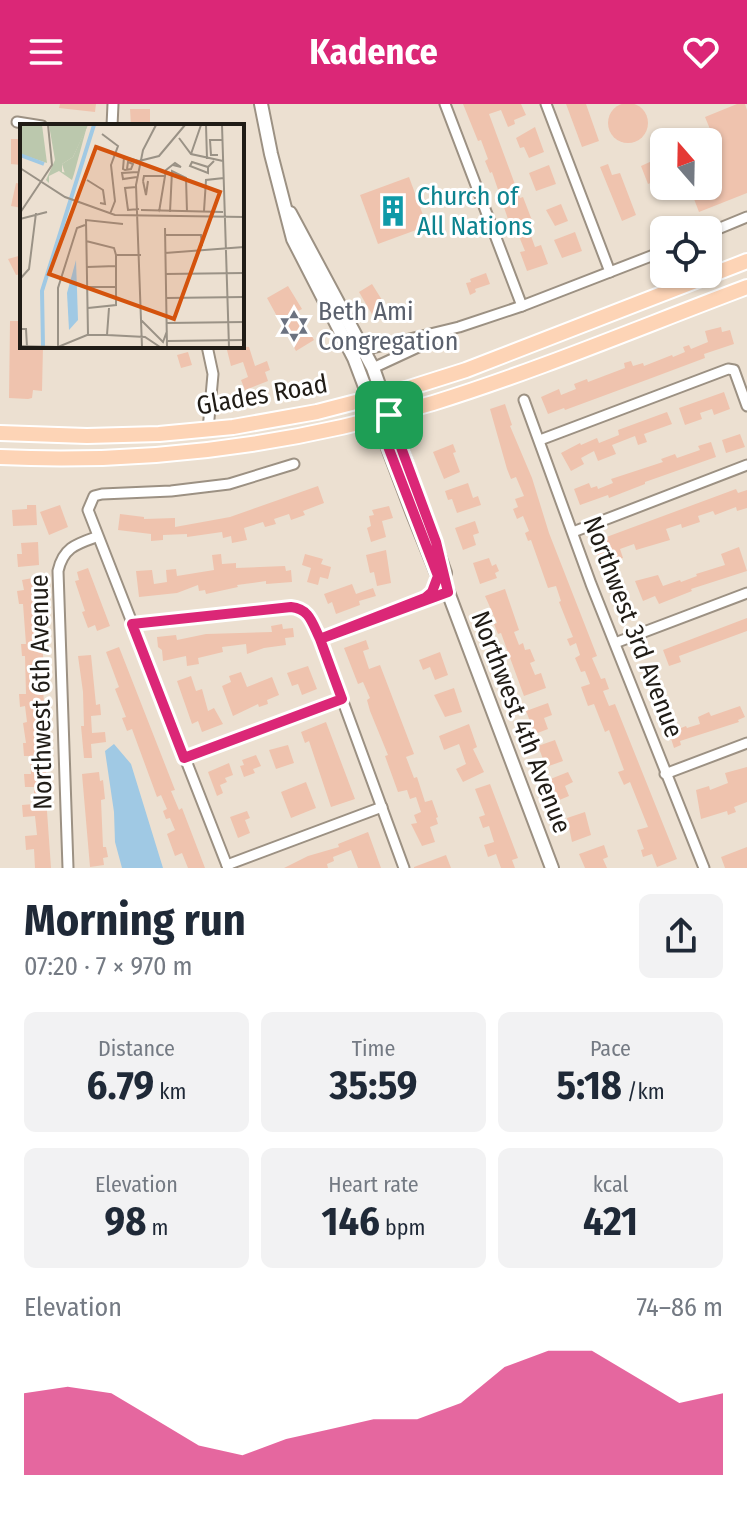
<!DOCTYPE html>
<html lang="en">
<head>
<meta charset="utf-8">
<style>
  body { margin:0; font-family:"Fira Sans Condensed",sans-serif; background:#f2f2f3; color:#1f2937; height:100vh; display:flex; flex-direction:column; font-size:30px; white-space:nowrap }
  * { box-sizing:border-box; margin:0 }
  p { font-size:26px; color:#747a83 }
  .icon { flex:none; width:44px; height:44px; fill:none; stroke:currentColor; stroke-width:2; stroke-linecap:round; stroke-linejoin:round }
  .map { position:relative; height:764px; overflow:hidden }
  .details { display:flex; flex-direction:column; background:#fff; flex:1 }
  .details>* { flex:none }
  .needle { width:52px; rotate:340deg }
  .controls { position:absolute; left:650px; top:24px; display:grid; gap:16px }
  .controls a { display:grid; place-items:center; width:72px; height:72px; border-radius:12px; background:#fff; box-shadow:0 2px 6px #0004; font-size:40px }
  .pin { position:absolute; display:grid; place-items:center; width:68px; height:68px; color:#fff; margin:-34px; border-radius:16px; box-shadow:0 4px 12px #0006 }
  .round { display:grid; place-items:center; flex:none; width:84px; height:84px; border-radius:12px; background:#f2f2f3 }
  .headline { display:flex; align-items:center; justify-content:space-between; height:136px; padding:0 24px }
  h1 { font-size:44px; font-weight:700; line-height:60px }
  .figures { display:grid; grid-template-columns:repeat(3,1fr); gap:12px; height:136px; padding:8px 24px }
  .figures div { display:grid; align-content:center; border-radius:12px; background:#f2f2f3; text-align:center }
  .figures b { font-size:40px; font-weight:700 }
  .figures small { font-size:22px; font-weight:400 }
  .figures p { font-size:22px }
  .chart { height:224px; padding:16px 24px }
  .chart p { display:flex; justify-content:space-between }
  .chart svg { width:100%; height:144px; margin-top:8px; fill:#db2777; opacity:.7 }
  header { display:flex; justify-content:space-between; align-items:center; height:104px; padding:0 24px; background:#db2777; color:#fff; font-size:36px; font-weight:700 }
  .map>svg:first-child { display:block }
  .water { fill:#a0c9e4 }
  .building { fill:#efc3ae }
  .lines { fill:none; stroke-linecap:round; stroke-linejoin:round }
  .street-casing { stroke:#9c9183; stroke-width:13 }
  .secondary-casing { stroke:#9c9183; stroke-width:16 }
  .primary-casing { stroke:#fff; stroke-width:18 }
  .street { stroke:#fff; stroke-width:9 }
  .secondary { stroke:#fff; stroke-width:12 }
  .primary { stroke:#fdd4b6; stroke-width:14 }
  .route-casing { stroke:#fff; stroke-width:16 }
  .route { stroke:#db2777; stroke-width:10 }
  .labels { text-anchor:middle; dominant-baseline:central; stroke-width:6; stroke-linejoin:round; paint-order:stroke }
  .culture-label { font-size:26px; fill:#0d838f; stroke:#fff; text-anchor:start }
  .worship-label { font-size:26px; fill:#5b616d; stroke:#fff; text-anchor:start }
  .street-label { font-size:26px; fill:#201c16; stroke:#fff }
  .inset-river { fill:none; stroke:#a0c9e4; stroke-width:4 }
  .inset-road { fill:none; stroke:#9a9286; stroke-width:2 }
  .view { fill:#d4530d; fill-opacity:0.15; stroke:#d4530d; stroke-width:4 }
  .inset-edge { fill:none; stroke:#201c16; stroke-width:4 }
</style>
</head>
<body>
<header><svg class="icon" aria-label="menu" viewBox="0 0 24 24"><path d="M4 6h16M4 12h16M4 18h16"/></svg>Kadence<svg class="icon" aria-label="heart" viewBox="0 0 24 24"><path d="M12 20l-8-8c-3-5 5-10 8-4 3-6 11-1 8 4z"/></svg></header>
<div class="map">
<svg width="747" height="764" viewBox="0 0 747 764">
  <rect width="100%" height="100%" fill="#ece0d1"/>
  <path class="water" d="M114,640L131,660L163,764H122L115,738L114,708L105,647Z"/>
  <g class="building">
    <circle cx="628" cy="19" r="20"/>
    <path d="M60,0H96L95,8L59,4Z"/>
    <path d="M463,0H521L526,11L514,16L515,20L508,23L501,6L489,10L520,94L523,93L533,119L527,121L535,143L541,141L548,160L527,167L520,148L525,147L516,125L512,127L492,68L490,69L485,57L488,55L481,36L478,37Z"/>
    <path d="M566,0H586L599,37L582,43Z"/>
    <path d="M737,0H745L747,6V89L699,108L689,82H708V60L722,54L705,13Z"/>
    <path d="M130,5H150V22H131Z"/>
    <path d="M535,23L544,48L529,54L524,43L520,44L516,34Z"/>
    <path d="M11,35H22L21,61L11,60Z"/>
    <path d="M652,57L661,79L654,81L653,78L648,80L641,62Z"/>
    <path d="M608,60L612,71L620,69L636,111L622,117L600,63Z"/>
    <path d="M549,61L556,80L536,87L529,69Z"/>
    <path d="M409,73L427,122L378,140L360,91Z"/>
    <path d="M16,79L22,80V104L11,102Z"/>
    <path d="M561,100L568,117L555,122L546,106Z"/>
    <path d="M575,128L582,147L562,154L554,136Z"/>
    <path d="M22,151V170L16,171L8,155Z"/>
    <path d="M486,169L490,180L475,185L476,188L470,191L466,179L471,178L470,175Z"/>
    <path d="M372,180L387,204L373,212L359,188Z"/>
    <path d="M288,182L302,205L298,207L314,236L296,247L267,194Z"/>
    <path d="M10,217H22V242H43L42,287L33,286L32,294L28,295L9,294Z"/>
    <path d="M721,223L722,228L730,226L734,240L704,250L705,254L649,275L565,306L564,304L548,310L541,293L559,285L561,291L576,285L574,280L587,275L588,278L625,264L624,259L631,257L633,262L643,259L644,262L672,251L673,253L685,248L683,243L689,241L691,245L708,238L705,227Z"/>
    <path d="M226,242L249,243L255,262L267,257L270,266L265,268L268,277L245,286L241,276L248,273L243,258L231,262Z"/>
    <path d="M188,248L192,261L181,264L177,251Z"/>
    <path d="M724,288L730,305L714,311L712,305L700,309L702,315L685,321L679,304Z"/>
    <path d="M505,300L512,321L510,322L532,374L549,429L597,552L592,554L601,575L605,574L609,585L603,587L609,602L615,600L677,755L657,763L652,750L643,753L641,746L644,745L637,726L648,723L630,678L624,681L618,668L624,666L609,626L605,628L594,600L588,602L581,583L590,580L585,567L581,568L575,554L580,551L576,539L570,542L567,535L573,533L559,498L561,497L556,482L548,484L531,436L528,437L525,429L529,427L523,412L517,415L513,405L518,403L515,395L524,392L516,373L511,375L507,365L490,305Z"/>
    <path d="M667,308L672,320L644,330L647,338L638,341L635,332L612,341L616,350L598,357L594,347L581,354L584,360L571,367L561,349L580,339L581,341L597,334L599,339L619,331L618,326Z"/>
    <path d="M740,330L745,343L726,349L722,336Z"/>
    <path d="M711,338L716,353L645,378V380L609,394L608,391L580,401L574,385L589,379L591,384L597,382L598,385L613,379L611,375L663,358L661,355L675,350L677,354L700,346L698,342Z"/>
    <path d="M453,340L456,348L453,349L460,368L444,375L433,348Z"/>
    <path d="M468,379L473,394L478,392L481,401L457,409L452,395L448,396L445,387Z"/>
    <path d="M318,382L324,399L303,407L305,411L291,416L289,410L274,415L276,420L265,423L263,418L244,424L247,436L232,439L231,432L223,434L222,428L187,433V430L163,431V436L151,437V430L118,426L120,410L144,413V415L175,414V423L230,413Z"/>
    <path d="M736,385L738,389L747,386V404L737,407L736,403L715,411L713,407L698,412L700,418L682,424L681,420L666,425L670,436L636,446L634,440L620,445L623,454L601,461L593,438Z"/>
    <path d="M27,401H36L37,421L13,422L12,406L27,405Z"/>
    <path d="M60,401L68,423L49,431L40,408Z"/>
    <path d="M389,402L393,414L382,417L386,433L371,438L367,424L371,422L369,412L374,411L372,406Z"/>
    <path d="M475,417L479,429L473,431L476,441L463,446L455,424Z"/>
    <path d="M38,438L39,461L18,463L17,450H22L21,439Z"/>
    <path d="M739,443L747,467L691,485L692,487L659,500L655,492L643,497L635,477L658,471L663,482L680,476L681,478L697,472L696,470L725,461L721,450Z"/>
    <path d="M386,446L391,479L377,482L374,468L370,469L366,451Z"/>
    <path d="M221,450L222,460L236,459V464L285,462L286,467L291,466L292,478L266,480V477L237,481L238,483L206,490L205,486L199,487L198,481L177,489L139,493L136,467L152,466L154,480L167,478L166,466L176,465L177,472L214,466L212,451Z"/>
    <path d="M305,450L323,455L321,460L331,463L328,475L320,473L318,481L307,478L311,464L302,461Z"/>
    <path d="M489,454L492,462L496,460L499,467L495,469L497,474L480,480L473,459Z"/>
    <path d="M88,464L110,522L97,527L95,521L88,524L82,508L85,507L75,477L79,476L77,468Z"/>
    <path d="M38,473L41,497H39L44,564H42L44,601H42L46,631V693L51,764H35L34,745L26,746L25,732L37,731L35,712L23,713L22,701L34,700V683H25L24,670H31L30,652H24L23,639H26L23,619L27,618L25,602L20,603L19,590H26L25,552H22L21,540H26L23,500H19L17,487L24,486L22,476Z"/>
    <path d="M352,480L356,490L373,484L376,492L359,497L360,501L336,510L332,498L328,500L324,490Z"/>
    <path d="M505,485L519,526L514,528L519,541L523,539L525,546L530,545L535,557L530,559L535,571L541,569L546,584L524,592L501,529L498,530L494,520L497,519L485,492Z"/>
    <path d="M747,514V527L679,552L681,558L669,562L663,546Z"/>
    <path d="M282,520L283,525L293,524L294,533L285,534L286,541L264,544L247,550L246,540L222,543L223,548L198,554L199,560L187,562L186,552L163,557L162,546L158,543L157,533L176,531L177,536L206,530L272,528L271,522Z"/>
    <path d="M366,536L369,545L363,547L369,565L380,561L414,650L406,653L414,674L417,673L425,698L432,696L438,713L436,714L438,720L430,723L435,738L422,742L411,720L417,719L414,711L421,708L416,693L410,695L407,686L398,688L385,652L388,651L370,607L367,596L370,594L363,578L358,580L344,544Z"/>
    <path d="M119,543L175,686L171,687L179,706L182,704L205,764H188L182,749L175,752L167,730L175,726L170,714L166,715L163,707L167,705L161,691L157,693L132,625L127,627L122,614L126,613L115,585L119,583L106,548Z"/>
    <path d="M440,548L448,571L435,576L430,563L423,566L419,556Z"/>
    <path d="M91,551L96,601L100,600L101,611L91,612L92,629L105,628L106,638L91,640L92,654H84L81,622H84L83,588L78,552Z"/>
    <path d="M308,562L317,585L302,591L298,580L292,582L287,569Z"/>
    <path d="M241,568L247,583L272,573L279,591L267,596L268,600L259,603L258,600L233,612L222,582L231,578L229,572Z"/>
    <path d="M191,572L196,587L202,585L208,607L214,604L223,620L202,628L198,617L192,620L177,577Z"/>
    <path d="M454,584L462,608L445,613L434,591Z"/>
    <path d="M548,599L552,611L544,614L548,625L535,630L526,607Z"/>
    <path d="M740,602L745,613L738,616L739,618L680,637L681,641L674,644L668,625L680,621L681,624L686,622L687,624L700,620L698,613L709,608L711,612Z"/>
    <path d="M326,618L355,695L331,703L309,637L305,639L301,628Z"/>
    <path d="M469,620L477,643L473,645L484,668L463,678L456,665L466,660L459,640L444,646L439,632Z"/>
    <path d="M555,636L563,657L546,663L538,642Z"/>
    <path d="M288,641L294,659L276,665L269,646Z"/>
    <path d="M256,651L261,662L253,665L255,669L244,673L240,662L244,661L242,656Z"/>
    <path d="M229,659L233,671L225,674L227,678L220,681L223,689L217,692L208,668Z"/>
    <path d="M747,663V698L734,703L736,708L728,711L727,707L701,715L696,686L709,682L710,686L728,679L725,669Z"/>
    <path d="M99,668L100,677L103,676L105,695L101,696L103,743H106L108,753L103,754L104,761L90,763L82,670Z"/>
    <path d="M568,668L573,678L565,682L569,692L557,697L548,676Z"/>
    <path d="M306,678L316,704L291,714L281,688Z"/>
    <path d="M490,680L518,754L512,756L515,764H501L496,750L488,753L484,741L494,738L489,722L483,724L479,713L485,711L475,685Z"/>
    <path d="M247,707L250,714L245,716L250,729L238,734L230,713Z"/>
    <path d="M585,708L591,731L572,738L567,714Z"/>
    <path d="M368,728L381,764H358L351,746L333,753L334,757L327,760L328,764H284L308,752L339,743L338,740Z"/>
    <path d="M604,741L608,753L603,755L607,764H585L579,750Z"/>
    <path d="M747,743V764H725L721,753Z"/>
    <path d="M446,751L451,764H414V763Z"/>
  </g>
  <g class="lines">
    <defs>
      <g id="street">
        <path d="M445,0L522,202"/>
        <path d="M546,0L610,168"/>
        <path d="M17,18L42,22"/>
        <path d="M112,22L113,0"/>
        <path d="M708,129L747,113"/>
        <path d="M207,242L213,270L208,326"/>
        <path d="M364,246L459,223L522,202L664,147"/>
        <path d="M373,264L442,232"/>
        <path d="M524,296L591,480L704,764"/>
        <path d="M540,336L728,265L734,266L747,302"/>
        <path d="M573,428L747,361"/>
        <path d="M132,520L291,503C310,505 312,519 320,535L404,764"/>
        <path d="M320,535L448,488"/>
        <path d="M615,539L747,489"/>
        <path d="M184,654L342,595"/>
        <path d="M665,670L747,639"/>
        <path d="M227,761L382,703"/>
        <path d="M68,764L58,467C63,444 76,440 96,433"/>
        <path d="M228,764L88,406L94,392L102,390L171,387L229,380L294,360"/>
      </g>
      <g id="secondary">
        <path d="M261,0L271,50L293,135L354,254L413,410L438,472L448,488L552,764"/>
        <path d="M290,109L373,264L445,469"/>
      </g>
      <g id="primary">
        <path d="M0,329L87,332L159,330L233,323L317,308L406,285L466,266L747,157"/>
        <path d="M0,353C146,360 293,341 433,299C539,266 643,222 747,183"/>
      </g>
    </defs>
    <use href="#street" class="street-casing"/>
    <use href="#secondary" class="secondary-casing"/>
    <use href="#primary" class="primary-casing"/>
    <use href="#street" class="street"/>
    <use href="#secondary" class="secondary"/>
    <use href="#primary" class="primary"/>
  </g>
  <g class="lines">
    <defs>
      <path id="route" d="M389,311L377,314L438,472L432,488L425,494L320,535C312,519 310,505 291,503L132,520L184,654L342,595L320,535L448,488L436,438L389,311"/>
    </defs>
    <use href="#route" class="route-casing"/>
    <use href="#route" class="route"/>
  </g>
  <defs>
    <symbol id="building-bare" viewBox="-9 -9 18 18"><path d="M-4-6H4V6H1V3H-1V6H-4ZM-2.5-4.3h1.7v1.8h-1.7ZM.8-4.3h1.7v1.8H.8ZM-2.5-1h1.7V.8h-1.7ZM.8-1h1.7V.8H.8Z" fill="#0f9aa8" stroke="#fff" stroke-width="2.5" paint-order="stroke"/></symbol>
    <symbol id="synagogue-bare" viewBox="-9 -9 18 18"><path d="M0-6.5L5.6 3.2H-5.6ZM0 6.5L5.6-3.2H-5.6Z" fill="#6b7280" stroke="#fff" stroke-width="2.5" paint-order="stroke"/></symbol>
  </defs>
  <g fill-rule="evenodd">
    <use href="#building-bare" x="371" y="85" width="44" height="44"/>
    <use href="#synagogue-bare" x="272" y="200" width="44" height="44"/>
  </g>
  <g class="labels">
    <g class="culture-label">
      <text x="417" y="92">Church of<tspan x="417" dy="30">All Nations</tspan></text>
    </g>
    <g class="worship-label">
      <text x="318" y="207">Beth Ami<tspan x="318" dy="30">Congregation</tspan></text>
    </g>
    <g class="street-label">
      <text transform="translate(262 291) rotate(-10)">Glades Road</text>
      <text transform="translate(633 523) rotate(69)">Northwest 3rd Avenue</text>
      <text transform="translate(41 588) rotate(-91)">Northwest 6th Avenue</text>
      <text transform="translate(521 618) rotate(69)">Northwest 4th Avenue</text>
    </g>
  </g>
  <g transform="translate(20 20)">
    <rect width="224" height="224" fill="#ece0d1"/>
    <path d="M0,1H22L27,39L0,30ZM29,1H68L53,33L42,40V48L54,50L52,56L39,47L29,52V59L26,56L35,36Z" fill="#bbc8ad"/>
    <path d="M67,2L54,50H45L42,40L53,33Z" fill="#bbc8ad"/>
    <path d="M56,136L58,196L49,206L47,169Z" fill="#a0c9e4"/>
    <path class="inset-river" d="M0,31L24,40M23,222L22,167L74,1"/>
    <path class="inset-road" d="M186,1L187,35M202,1L209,223M82,10L98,22L91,41L95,77L90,90M159,14L171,30L203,37M171,30L181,1M198,31H191L190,16H202M119,37L139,32L165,1M188,43V49L170,42L172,38L188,43L194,37M0,44L45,73L95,91L224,93M107,45L108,38L113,40L111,45L105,46L103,45L104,33L119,37M117,53L103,55L102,49L118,48M67,56L83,66L85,80L80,79M123,57L126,71L128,57M123,57L124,52H145M117,63L105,64L108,86L119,85M121,86L203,88M184,87L186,56L204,54M139,88L146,46L155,39L161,43L153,41M150,88L152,47L166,54L167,88M0,89L32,41L28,1M0,95L27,88M145,104L147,223M145,111H181L182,122M66,117L94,124L96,131M145,129L224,123M96,131H121M67,143L96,142M145,150L224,149M0,155L9,145L16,89M67,163H97M146,174L224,173M68,184L96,181V131M121,196L143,218L147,207M147,199L224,198M0,205H6L7,223M68,211L66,96L103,100M87,211L89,184M147,217L224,216M0,222L38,223L67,211H87L125,213L140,223M38,223V164L57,104L65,101M122,223L116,61L123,26L136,1"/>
    <path class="view" d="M76,23L200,68L154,195L29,150Z"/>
    <rect width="224" height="224" class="inset-edge"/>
  </g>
</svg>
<div class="controls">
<a><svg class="needle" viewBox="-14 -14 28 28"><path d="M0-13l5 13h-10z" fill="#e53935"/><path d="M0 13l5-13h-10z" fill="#747a83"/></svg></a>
<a><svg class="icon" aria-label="locate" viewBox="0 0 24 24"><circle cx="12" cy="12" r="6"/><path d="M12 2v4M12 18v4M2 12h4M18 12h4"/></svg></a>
</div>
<div class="pin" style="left:389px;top:311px;background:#1e9e55"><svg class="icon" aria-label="arrive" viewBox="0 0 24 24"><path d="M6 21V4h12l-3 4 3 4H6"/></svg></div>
</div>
<section class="details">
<div class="headline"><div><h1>Morning run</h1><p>07:20 · 7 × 970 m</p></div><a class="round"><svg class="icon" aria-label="share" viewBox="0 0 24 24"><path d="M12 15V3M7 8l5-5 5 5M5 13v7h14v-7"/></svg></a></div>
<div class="figures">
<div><p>Distance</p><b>6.79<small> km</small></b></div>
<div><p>Time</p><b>35:59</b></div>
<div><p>Pace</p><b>5:18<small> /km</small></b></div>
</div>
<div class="figures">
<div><p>Elevation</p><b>98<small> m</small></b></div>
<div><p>Heart rate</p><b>146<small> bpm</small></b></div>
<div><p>kcal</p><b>421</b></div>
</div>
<div class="chart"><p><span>Elevation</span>74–86 m</p>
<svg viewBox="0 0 160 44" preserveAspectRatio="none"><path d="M0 44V19L10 17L20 19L30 27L40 35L50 38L60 33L70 30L80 27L90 27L100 22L110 11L120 6L130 6L140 14L150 22L160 19V44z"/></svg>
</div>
</section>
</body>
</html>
